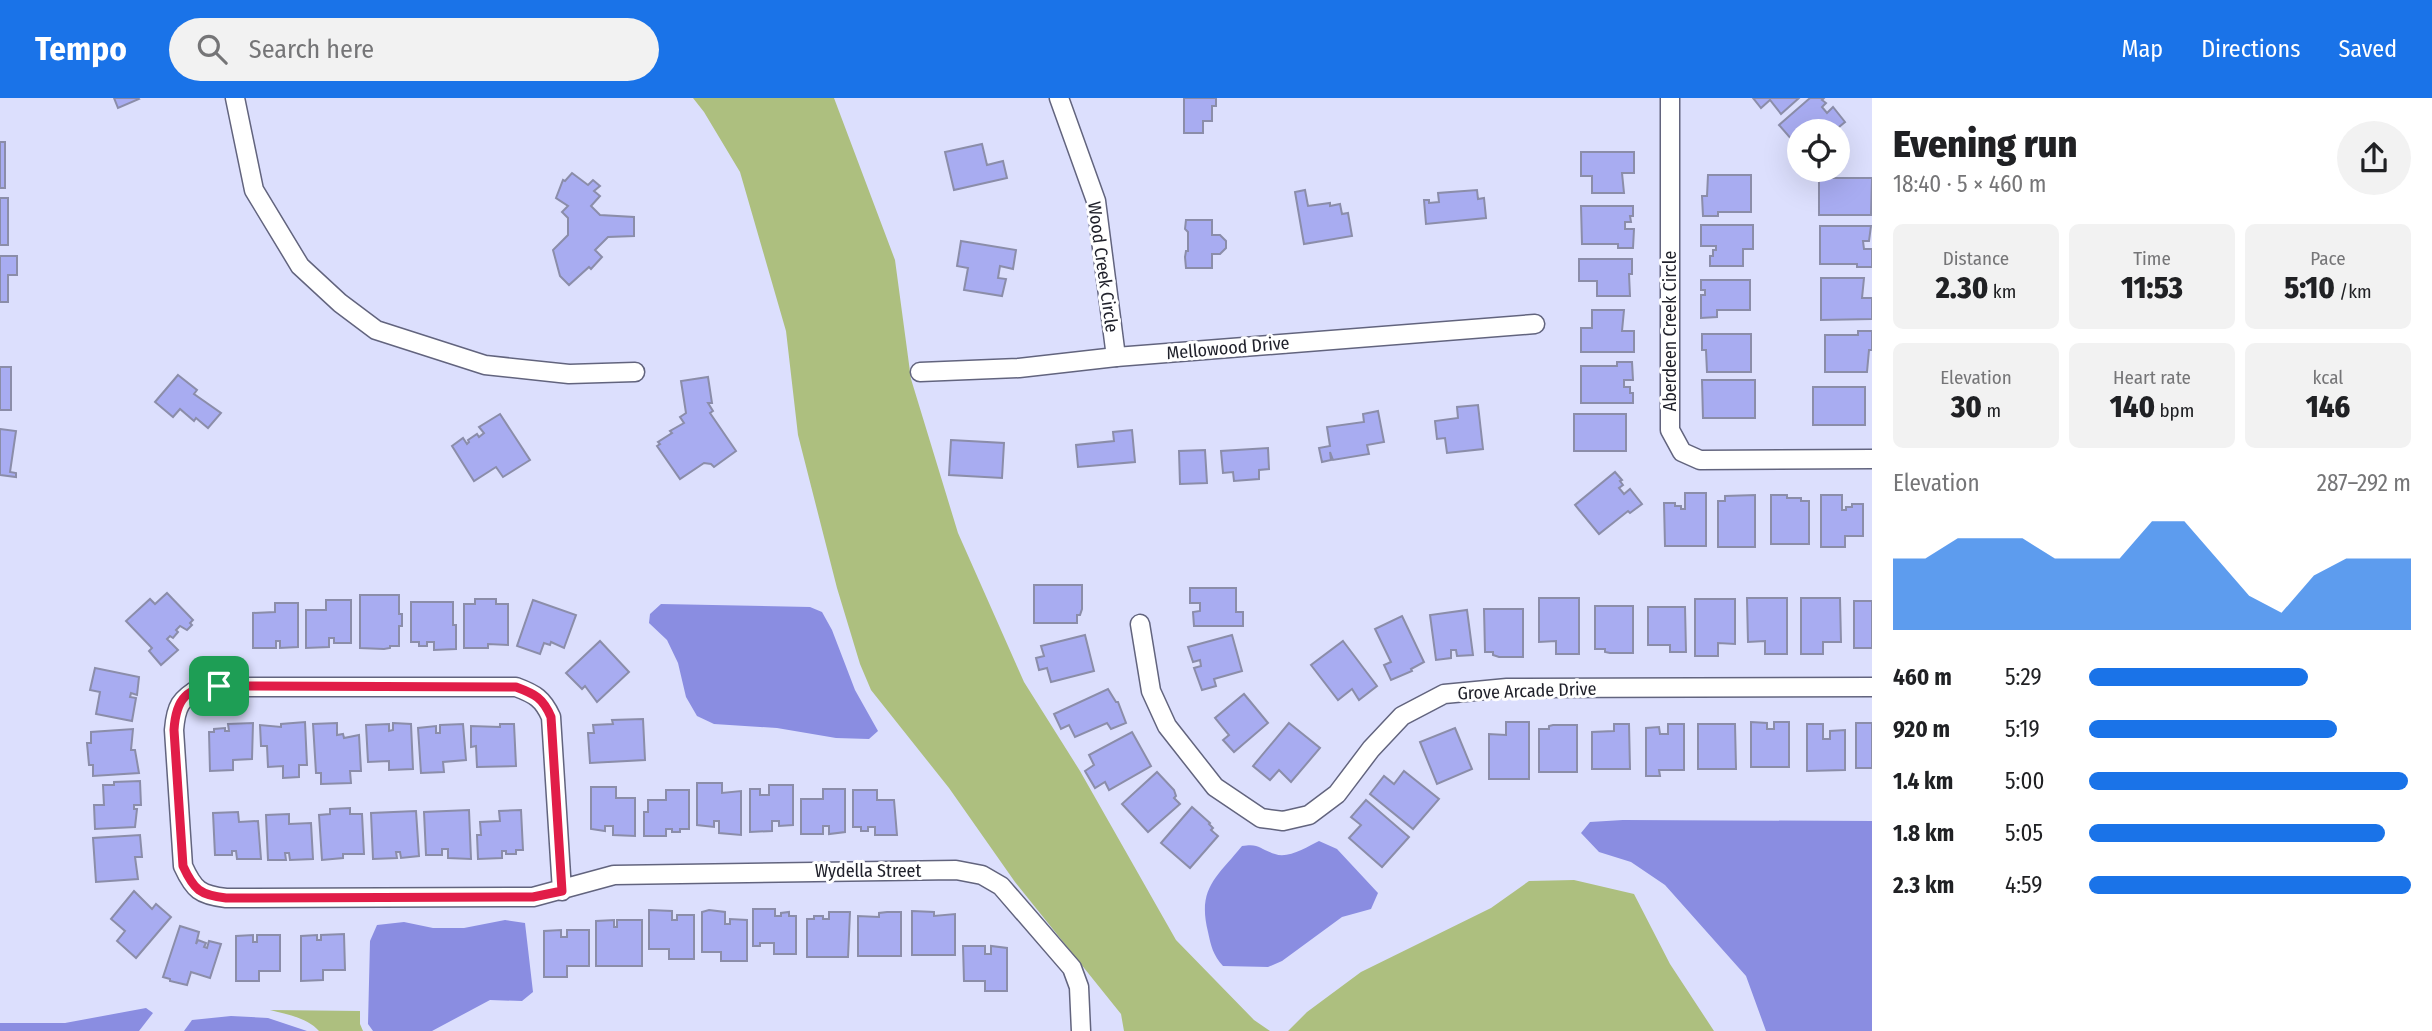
<!DOCTYPE html>
<html lang="en">
<head>
<meta charset="utf-8">
<style>
  body { margin:0; font-family:"Fira Sans Condensed",sans-serif; background:#f2f2f2; color:#202124; height:100vh; display:flex; flex-direction:column; font-size:26px; white-space:nowrap }
  * { box-sizing:border-box; margin:0 }
  p { font-size:23px; color:#757577 }
  .icon { flex:none; width:38px; height:38px; fill:none; stroke:currentColor; stroke-width:2; stroke-linecap:round; stroke-linejoin:round }
  .map { position:relative; flex:1; overflow:hidden }
  .details { display:flex; flex-direction:column; background:#fff; width:560px }
  .details>* { flex:none }
  .fabs { position:absolute; left:1787px; top:21px; display:grid; gap:14px }
  .fabs a { display:grid; place-items:center; width:63px; height:63px; border-radius:50%; background:#fff; box-shadow:0 7px 28px #0002; font-size:35px }
  .pin { position:absolute; display:grid; place-items:center; width:60px; height:60px; color:#fff; margin:-30px; border-radius:14px; box-shadow:0 4px 10px #0006 }
  .round { display:grid; place-items:center; flex:none; width:74px; height:74px; border-radius:37px; background:#f2f2f2 }
  .headline { display:flex; align-items:center; justify-content:space-between; height:119px; padding:0 21px }
  h1 { font-size:38px; font-weight:800; line-height:52px }
  .metrics { display:grid; grid-template-columns:repeat(3,1fr); gap:10px; height:119px; padding:7px 21px }
  .metrics div { display:grid; align-content:center; border-radius:10px; background:#f2f2f2; text-align:center }
  .metrics b { font-size:30px; font-weight:800 }
  .metrics small { font-size:19px; font-weight:400 }
  .metrics p { font-size:19px }
  .chart { height:196px; padding:14px 21px }
  .chart p { display:flex; justify-content:space-between }
  .chart svg { width:100%; height:126px; margin-top:7px; fill:#1a73e8; opacity:.7 }
  ul { padding:0 21px; list-style:none; font-size:23px }
  li { display:grid; grid-template-columns:112px 84px 1fr; align-items:center; height:52px }
  li i { height:18px; border-radius:9px; background:#1a73e8 }
  header { display:flex; align-items:center; gap:42px; box-sizing:border-box; height:98px; padding:0 35px; background:#1a73e8; color:#fff }
  header strong { font-size:33px }
  nav { display:flex; gap:38px; margin-inline-start:auto; font-size:24px }
  .search { width:490px; height:63px; background:#f2f2f2; display:flex; align-items:center; gap:18px; box-sizing:border-box; padding:0 24px; border-radius:38px; color:#757577; font-size:26px }
  main { display:flex; flex:1; min-height:0 }
  .map>svg:first-child { display:block }
  .green { fill:#adbf7f }
  .water { fill:#8a8de1 }
  .building { fill:#a8acf1; stroke:#8b8da9; stroke-width:2 }
  .lines { fill:none; stroke-linecap:round; stroke-linejoin:round }
  .minor-casing { stroke:#62647e; stroke-width:21 }
  .minor { stroke:#fff; stroke-width:18 }
  .route-casing { stroke:#fff; stroke-width:14 }
  .route { stroke:#e11d48; stroke-width:9 }
  .labels { text-anchor:middle; dominant-baseline:central; stroke-width:6; stroke-linejoin:round; paint-order:stroke }
  .street-label { font-size:18px; fill:#20212b; stroke:#fff }
</style>
</head>
<body>
<header>
<strong>Tempo</strong>
<div class="search"><svg class="icon" aria-label="search" viewBox="0 0 24 24"><circle cx="10" cy="10" r="6"/><path d="M15 15l6 6"/></svg>Search here</div>
<nav><a>Map</a><a>Directions</a><a>Saved</a></nav>
</header>
<main>
<div class="map">
<svg width="1872" height="933" viewBox="0 0 1872 933">
  <rect width="100%" height="100%" fill="#dcdffd"/>
  <g class="green">
    <path d="M693,0H834L895,162L911,281L958,435L1024,584L1080,673L1176,842L1254,922L1270,933H1124L1121,916L1015,784L949,690L871,592L860,566L837,490L798,337L786,233L740,74L704,14Z"/>
    <path d="M1574,782L1634,796L1670,866L1714,933H1288L1307,914L1361,874L1491,810L1529,783Z"/>
    <path d="M270,912L360,913V926L363,933H319C308,920 286,916 270,912Z"/>
  </g>
  <g class="water">
    <path d="M661,506L810,509L822,514L832,532L855,592L878,633L869,641L836,640L777,630L714,626L697,618L686,599L678,565L667,542L649,525L650,516Z"/>
    <path d="M1623,722L1872,723V933H1766L1746,878L1665,787L1631,764L1599,754L1581,735L1590,724Z"/>
    <path d="M1319,743L1337,751L1378,795L1371,811L1342,819L1282,863L1268,869L1223,868C1213,857 1211,848 1208,834C1197,790 1217,779 1242,748C1260,745 1259,751 1275,756C1288,761 1307,749 1319,743Z"/>
    <path d="M505,822L525,825L533,894L522,903L490,902L432,933H373L368,926L370,843L377,827L404,824L433,830H464Z"/>
    <path d="M146,910L153,915L139,933H0V925H65Z"/>
    <path d="M231,918L268,920L307,933H184L192,922Z"/>
  </g>
  <g class="building">
    <path d="M114,0H138L139,1L118,10Z"/>
    <path d="M1184,0H1216V8H1212V23H1203V35H1184Z"/>
    <path d="M1753,0H1799L1781,16L1770,2L1761,10Z"/>
    <path d="M1810,0H1824L1822,2L1826,5L1822,9L1827,15L1833,9L1845,24L1834,33L1831,31L1829,33H1799V50L1779,27Z"/>
    <rect x="0" y="44" width="5" height="46"/>
    <path d="M982,46L987,67L1003,63L1007,80L954,92L945,54Z"/>
    <path d="M1581,54H1634V75H1622L1624,95H1592V78H1581Z"/>
    <path d="M572,75L588,87L593,82L600,88L594,93L600,98L591,108L600,117L634,119V138L608,139L595,152L602,159L591,171L589,169L569,187L560,178L553,152L568,137V120L562,114L568,108L556,100L563,82L565,83Z"/>
    <path d="M1708,77H1751V114H1718V118H1703L1702,98H1707Z"/>
    <path d="M1819,80H1872L1871,117H1819Z"/>
    <path d="M1305,92L1308,108L1330,105V108L1340,106L1342,116L1348,115L1352,138L1304,146L1295,94Z"/>
    <path d="M1477,92L1478,101L1484,100L1486,120L1426,126L1424,102H1429V105L1439,104L1438,95Z"/>
    <rect x="0" y="100" width="8" height="47"/>
    <path d="M1581,108H1633V118H1630L1631,124H1625V131H1634L1633,150H1618V146H1582Z"/>
    <path d="M1186,122H1212V137H1220L1226,143V150L1220,156H1212V170H1186L1185,159L1186,153H1188V134L1185,131Z"/>
    <path d="M1701,127H1753V151H1743V168H1710V158H1713V152H1716V148H1701Z"/>
    <path d="M1820,128H1871L1869,143H1863L1864,151H1872V169H1857V166H1820Z"/>
    <path d="M961,143L1016,152L1013,171L1000,168L998,180L1006,181L1002,198L964,192L968,170L957,168Z"/>
    <path d="M0,158H17V177H8V204H0Z"/>
    <path d="M1579,161H1632V176H1629L1630,198H1597V183H1579Z"/>
    <path d="M1821,180H1864L1862,200H1872V221L1821,222Z"/>
    <path d="M1701,182H1750V212H1717V219L1701,220V197H1705V192H1701Z"/>
    <path d="M1592,212H1624L1622,233H1634V254H1581V230H1592Z"/>
    <path d="M1858,233H1872V252H1869L1867,274H1825V237H1858Z"/>
    <path d="M1702,236H1751V274H1707L1706,252H1702Z"/>
    <path d="M1617,264H1632L1633,282H1624V289H1630V295H1633V305H1581V268H1617Z"/>
    <rect x="0" y="269" width="11" height="43"/>
    <path d="M178,277L197,292L194,296L221,315L208,330L196,320L194,323L180,311L173,319L155,304Z"/>
    <path d="M708,279L712,305H708L713,313L710,315L736,353L714,369L711,366L704,365L680,381L657,348L660,346L658,344L672,335L670,333L684,325L680,319L686,315L681,283Z"/>
    <path d="M1702,282H1755V320H1703Z"/>
    <rect x="1813" y="289" width="52" height="38"/>
    <path d="M1478,307L1483,351L1447,355L1445,340L1437,341L1435,323L1458,320L1457,309Z"/>
    <path d="M1378,313L1384,344L1367,347L1369,356L1333,362L1330,354L1331,362L1322,364L1319,350L1330,348L1327,329L1364,324L1363,316Z"/>
    <path d="M500,316L530,362L503,379L496,369L474,383L452,348L463,340L467,346L469,344L468,342L477,336L479,339L484,335L479,329Z"/>
    <rect x="1574" y="316" width="52" height="37"/>
    <path d="M0,331L16,333L10,374L16,375V379L0,377Z"/>
    <path d="M1132,332L1135,364L1078,369L1076,347L1114,343L1113,334Z"/>
    <path d="M951,342L1004,345L1002,380L949,377Z"/>
    <path d="M1268,350L1269,371L1259,372V381L1234,383L1233,374L1223,375L1221,353Z"/>
    <path d="M1205,352L1207,385L1180,386L1179,353Z"/>
    <path d="M1615,374L1622,382L1620,383L1623,387L1619,390L1624,396L1630,391L1642,406L1630,415L1628,413L1599,436L1575,407Z"/>
    <path d="M1685,395H1706V448H1665L1664,405H1675V408H1681V411H1685Z"/>
    <path d="M1755,397V449H1718V403H1725V398Z"/>
    <path d="M1771,397H1787V400H1801V403H1809V446H1771Z"/>
    <path d="M1821,397H1842V412H1846V409H1852V406H1863V438H1845V449H1821Z"/>
    <path d="M1034,487H1082V511L1080,517H1077V525H1034Z"/>
    <path d="M1190,490H1236V514H1243V528H1194L1193,514L1200,513V505H1190Z"/>
    <path d="M167,495L193,522L190,525L192,527L187,532L180,528L176,532L178,534L173,540L170,538L167,541L178,552L161,567L149,553L152,550L126,523L150,501L155,506Z"/>
    <path d="M360,497H399V516H402V528H399V548H390V550L384,551L360,550Z"/>
    <path d="M1539,500H1579V556H1556V543L1539,544Z"/>
    <path d="M1747,500H1787V556H1765V543L1748,544Z"/>
    <path d="M1801,500H1840L1841,544H1823V556H1801Z"/>
    <path d="M475,501H496V506H508V547L488,546V550H464V506H475Z"/>
    <path d="M1695,501H1735V546L1718,545V558H1695Z"/>
    <path d="M326,502H351V545H334V540H329V549L306,550V512H326Z"/>
    <path d="M533,502L576,517L564,550L551,544L550,547L544,545L540,556L517,548Z"/>
    <rect x="1854" y="503" width="18" height="47"/>
    <path d="M411,504H453V527H456V551L434,552V544H427V548H419V544H411Z"/>
    <path d="M275,505H298V549L280,550V543H276V550H253V515L275,514Z"/>
    <path d="M1595,508H1633V555H1610L1605,554V551H1595Z"/>
    <path d="M1648,509H1685L1686,554H1670V547H1648Z"/>
    <path d="M1484,511H1523V559H1499L1493,557V554H1485Z"/>
    <path d="M1467,512L1473,557L1457,558L1456,552H1451V560L1436,562L1430,517Z"/>
    <path d="M1402,518L1424,564L1411,571L1412,573L1391,582L1384,567L1391,564L1375,531Z"/>
    <path d="M1085,537L1094,573L1051,584L1047,570L1039,572L1036,560L1044,558L1041,548Z"/>
    <path d="M1232,537L1242,573L1214,581L1216,588L1202,592L1194,570L1201,568L1200,562L1193,564L1188,549Z"/>
    <path d="M600,543L629,574L597,604L585,588L582,591L566,575Z"/>
    <path d="M1343,543L1377,588L1359,602L1352,591L1338,602L1311,567Z"/>
    <path d="M95,570L139,579L137,597L131,595L130,599L136,600L132,623L96,616L100,594L90,592Z"/>
    <path d="M1108,591L1116,604H1118L1126,625L1111,631L1107,625L1075,639L1069,627L1061,631L1054,616Z"/>
    <path d="M1244,596L1268,625L1234,654L1223,642L1229,637L1215,620Z"/>
    <path d="M643,621L645,662L590,665L588,635H594L593,627L613,626L612,622Z"/>
    <path d="M305,624L307,667H299V679L283,680V668L268,669L267,648H261L260,627L281,629V626Z"/>
    <path d="M1506,624H1529V681H1489V636L1506,637Z"/>
    <path d="M1751,624L1767,625V631H1774V624H1789V669H1751Z"/>
    <path d="M253,625L252,661L233,662V672L210,673L209,634H214V631L225,630V633H229L228,626Z"/>
    <path d="M337,625V637L343,636L344,640L359,637L361,673H350L351,685L321,686V675H316L313,626Z"/>
    <path d="M393,625L411,626L413,671L389,672V663L368,664L366,627L389,626V633L393,632Z"/>
    <path d="M1289,625L1320,650L1291,684L1279,672L1270,682L1253,668Z"/>
    <rect x="1856" y="625" width="16" height="45"/>
    <path d="M463,626L466,662L443,664L444,674L421,675L418,630L436,628V635H440V627Z"/>
    <path d="M500,626H514L516,668L477,669L476,648L471,649V628L500,629Z"/>
    <path d="M1614,626H1629L1630,671H1592V634L1614,633Z"/>
    <path d="M1668,626H1684V672H1659L1660,678H1646V630L1659,629L1660,636H1668Z"/>
    <path d="M1698,626H1735L1736,671H1698Z"/>
    <path d="M1807,626H1823V641H1830V633L1845,632V672L1807,673Z"/>
    <path d="M1553,627H1577V674H1539V631H1549V628Z"/>
    <path d="M1455,630L1472,671L1437,686L1420,644Z"/>
    <path d="M133,631L131,652H135L139,675L93,678V667H89L87,645H91V634Z"/>
    <path d="M1132,634L1151,668L1109,692L1105,684L1095,690L1085,673L1094,667L1089,657Z"/>
    <path d="M1404,673L1439,701L1413,731L1370,696L1384,678L1394,686Z"/>
    <path d="M1157,674L1174,692L1176,698L1174,700L1180,706L1148,734L1122,706Z"/>
    <path d="M140,683L141,707H134V711H137L135,729L95,731L94,707H104L103,687H114V684Z"/>
    <path d="M697,685H722V695L741,693V737L719,735V723H714V729L697,727Z"/>
    <path d="M769,687H793V727L779,728V723H772V733L750,734V691H760V697H769Z"/>
    <path d="M591,689H616V700H635V738L613,737V728H605V733L591,731Z"/>
    <path d="M823,691H845V734L829,736V728H823V736H801V701H823Z"/>
    <path d="M666,692H689V731H680V734H672V731H666V738H644V714H648V702H666Z"/>
    <path d="M853,692H877V702H894L897,737H875V729H868V733H861V729H853Z"/>
    <path d="M1366,702L1409,739L1382,769L1349,740L1361,727L1351,719Z"/>
    <path d="M1192,709L1210,725L1209,726L1213,730L1211,732L1218,738L1190,770L1161,745Z"/>
    <path d="M350,710V716H362L364,756H343V760L322,762L319,717L330,716V711Z"/>
    <path d="M469,712L471,761L448,760V751H442V757H426L424,714Z"/>
    <path d="M521,712L523,752H516V756H506V753H502V760L478,761L477,737H481L480,724L500,723L499,713Z"/>
    <path d="M416,713L419,758L401,760L400,754H396L397,760L373,761L371,715Z"/>
    <path d="M238,714L239,724L258,723L261,761H237L236,753H232V757H215L213,715Z"/>
    <path d="M289,716V726L311,725L313,761L290,762L289,755H285L286,762H268L266,717Z"/>
    <path d="M140,737L142,759H135L138,781L96,784L93,740Z"/>
    <path d="M134,793L152,811L156,806L171,819L136,860L117,843L125,833L111,821Z"/>
    <path d="M753,811H775V818H781V815L789,814V818H796V856H774V845H760V848H753Z"/>
    <path d="M649,812L672,813V822H677V817H694V861H669V851H649Z"/>
    <path d="M709,812L725,814V826H730V821L747,822V863H721V854H702V814Z"/>
    <path d="M912,813L934,814V818L955,816V857H912Z"/>
    <path d="M829,814H850L848,859H807V821H814V818H823V821H829Z"/>
    <path d="M887,814H901V858H858V818L879,819V815Z"/>
    <path d="M614,822V829H617V822H642V868H596V823Z"/>
    <path d="M180,828L199,834L196,846L198,842L206,845L204,849L207,850L209,843L221,846L210,880L191,874L187,887L170,883V881L163,879Z"/>
    <path d="M561,832V839H567V832H589V868H567V879H544V833Z"/>
    <path d="M344,836L345,872H323V882L301,883V838L317,837V842H321V837Z"/>
    <path d="M253,837V844H257V837H280V873H259V883H236V838Z"/>
    <path d="M963,848H985V856H991V848L1007,850V893H985V883H964Z"/>
  </g>
  <g class="lines">
    <defs>
      <g id="minor">
        <path d="M235,0L254,92L300,168L340,205L376,232L485,267L569,276L635,274"/>
        <path d="M1059,0L1096,103L1116,259"/>
        <path d="M1670,0V332L1682,354L1700,362L1872,361"/>
        <path d="M920,274L1019,270L1116,259L1535,226"/>
        <path d="M1140,526L1151,593L1167,628L1215,689L1261,720L1283,723L1309,717L1337,696L1371,651L1402,618L1444,596L1507,590L1872,589"/>
        <path d="M562,793L551,619C543,601 535,596 516,589H201C180,601 176,608 174,632L183,768C194,792 200,797 226,800L533,799L614,777L956,772L982,777L1001,788L1072,870L1079,889L1081,933"/>
      </g>
    </defs>
    <use href="#minor" class="minor-casing"/>
    <use href="#minor" class="minor"/>
  </g>
  <g class="lines">
    <defs>
      <path id="route" d="M219,588L516,589C535,596 543,600 551,619L562,793L533,799L226,800C200,797 194,792 183,768L174,632C176,600 187,589 219,588Z"/>
    </defs>
    <use href="#route" class="route-casing"/>
    <use href="#route" class="route"/>
  </g>
  <g class="labels">
    <g class="street-label">
      <text transform="translate(1103 169) rotate(82)">Wood Creek Circle</text>
      <text transform="translate(1670 233) rotate(-90)">Aberdeen Creek Circle</text>
      <text transform="translate(1228 250) rotate(-5)">Mellowood Drive</text>
      <text transform="translate(1527 593) rotate(-2)">Grove Arcade Drive</text>
      <text x="868" y="773">Wydella Street</text>
    </g>
  </g>
</svg>
<div class="fabs">
<a><svg class="icon" aria-label="locate" viewBox="0 0 24 24"><circle cx="12" cy="12" r="6"/><path d="M12 2v4M12 18v4M2 12h4M18 12h4"/></svg></a>
</div>
<div class="pin" style="left:219px;top:588px;background:#1e9e55"><svg class="icon" aria-label="arrive" viewBox="0 0 24 24"><path d="M6 21V4h12l-3 4 3 4H6"/></svg></div>
</div>
<section class="details">
<div class="headline"><div><h1>Evening run</h1><p>18:40 · 5 × 460 m</p></div><a class="round"><svg class="icon" aria-label="share" viewBox="0 0 24 24"><path d="M12 15V3M7 8l5-5 5 5M5 13v7h14v-7"/></svg></a></div>
<div class="metrics">
<div><p>Distance</p><b>2.30<small> km</small></b></div>
<div><p>Time</p><b>11:53</b></div>
<div><p>Pace</p><b>5:10<small> /km</small></b></div>
</div>
<div class="metrics">
<div><p>Elevation</p><b>30<small> m</small></b></div>
<div><p>Heart rate</p><b>140<small> bpm</small></b></div>
<div><p>kcal</p><b>146</b></div>
</div>
<div class="chart"><p><span>Elevation</span>287–292 m</p>
<svg viewBox="0 0 160 44" preserveAspectRatio="none"><path d="M0 44V19L10 19L20 12L30 12L40 12L50 19L60 19L70 19L80 6L90 6L100 19L110 32L120 38L130 25L140 19L150 19L160 19V44z"/></svg>
</div>
<ul>
<li><b>460 m</b>5:29<i style="width:68%"></i></li>
<li><b>920 m</b>5:19<i style="width:77%"></i></li>
<li><b>1.4 km</b>5:00<i style="width:99%"></i></li>
<li><b>1.8 km</b>5:05<i style="width:92%"></i></li>
<li><b>2.3 km</b>4:59<i style="width:100%"></i></li>
</ul>
</section>
</main>
</body>
</html>
